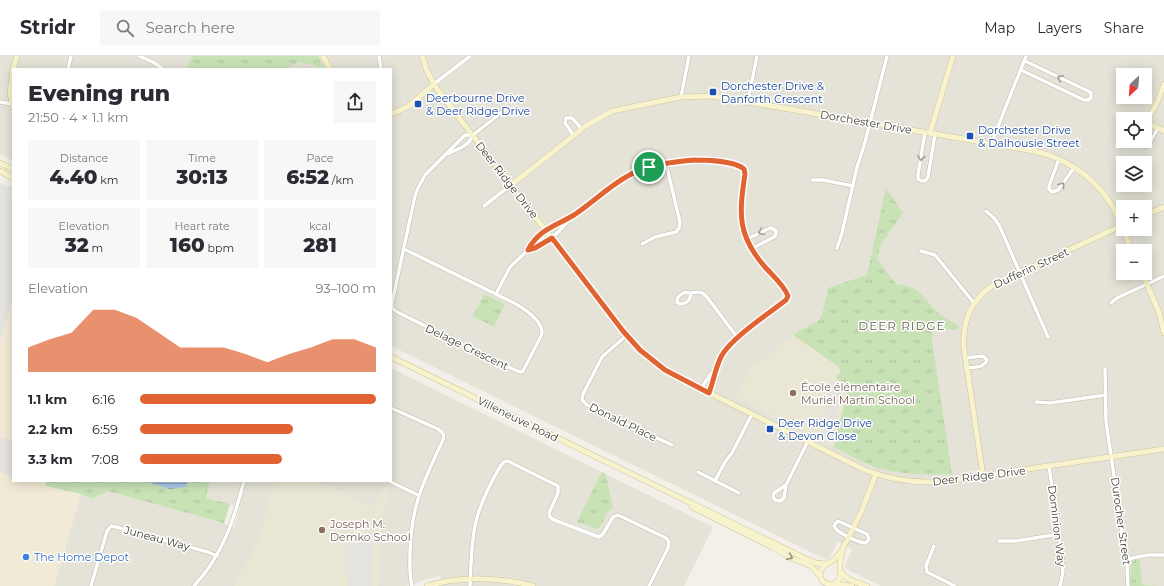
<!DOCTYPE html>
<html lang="en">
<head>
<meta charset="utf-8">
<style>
  body { margin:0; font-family:Montserrat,sans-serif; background:#f7f7f7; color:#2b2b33; height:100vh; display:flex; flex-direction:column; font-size:15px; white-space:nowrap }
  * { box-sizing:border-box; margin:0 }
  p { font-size:13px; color:#7c7c81 }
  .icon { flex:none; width:22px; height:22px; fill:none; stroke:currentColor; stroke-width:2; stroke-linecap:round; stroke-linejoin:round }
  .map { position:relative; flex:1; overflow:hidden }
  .drawer { position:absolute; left:12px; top:12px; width:380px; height:414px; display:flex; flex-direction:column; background:#fff; border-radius:0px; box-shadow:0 2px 10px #0003 }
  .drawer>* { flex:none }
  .needle { width:26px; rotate:206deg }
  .controls { position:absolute; left:1116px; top:12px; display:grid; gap:8px }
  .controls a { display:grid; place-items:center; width:36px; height:36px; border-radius:0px; background:#fff; box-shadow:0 2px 10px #0003; font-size:20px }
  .pin { position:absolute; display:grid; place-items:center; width:34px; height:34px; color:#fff; margin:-17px; border:2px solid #fff; border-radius:50%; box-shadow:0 1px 4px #0007 }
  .round { display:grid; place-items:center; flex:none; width:42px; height:42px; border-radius:0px; background:#f7f7f7 }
  .head { display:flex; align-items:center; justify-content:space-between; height:68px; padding:0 16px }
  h1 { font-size:22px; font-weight:800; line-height:30px }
  .stats { display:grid; grid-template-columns:repeat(3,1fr); gap:6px; height:68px; padding:4px 16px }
  .stats div { display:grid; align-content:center; border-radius:0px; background:#f7f7f7; text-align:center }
  .stats b { font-size:20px; font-weight:800 }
  .stats small { font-size:11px; font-weight:400 }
  .stats p { font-size:11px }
  .chart { height:112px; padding:8px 16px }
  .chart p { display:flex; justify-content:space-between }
  .chart svg { width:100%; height:72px; margin-top:4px; fill:#e16331; opacity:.7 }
  ul { padding:0 16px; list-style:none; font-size:13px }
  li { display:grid; grid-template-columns:64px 48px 1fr; align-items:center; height:30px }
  li i { height:10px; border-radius:5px; background:#e16331 }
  header { display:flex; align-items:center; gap:24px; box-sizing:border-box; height:56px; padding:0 20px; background:#fff; border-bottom:1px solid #e1e1e2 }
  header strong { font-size:19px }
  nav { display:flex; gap:22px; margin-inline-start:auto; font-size:14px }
  .search { width:280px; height:36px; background:#f7f7f7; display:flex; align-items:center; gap:10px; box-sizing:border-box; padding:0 14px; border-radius:0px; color:#7c7c81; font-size:15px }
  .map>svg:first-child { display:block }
  .residential { fill:#e5e3d7; fill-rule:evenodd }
  .commercial { fill:#f1ead6 }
  .industrial { fill:#e5e2dd }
  .education { fill:#eae6d4 }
  .park { fill:url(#park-tufts) }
  .parking { fill:#e4e3e0 }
  .water { fill:url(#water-rules) }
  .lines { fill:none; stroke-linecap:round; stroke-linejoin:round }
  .street-casing { stroke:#bcb9ac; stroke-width:4.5 }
  .secondary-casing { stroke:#ccc69d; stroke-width:6 }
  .street { stroke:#fff; stroke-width:3.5 }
  .secondary { stroke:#f8f3cc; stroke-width:5 }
  .oneway { stroke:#a2a09c }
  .oneway2 { stroke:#96917b }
  .route-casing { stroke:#fff; stroke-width:8 }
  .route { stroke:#e16331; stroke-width:5 }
  .transit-dot { fill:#1a4fb4; stroke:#fff; stroke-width:1.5 }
  .education-dot { fill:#8d6e63; stroke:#fff; stroke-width:1.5 }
  .shop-dot { fill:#3f7fe0; stroke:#fff; stroke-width:1.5 }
  .labels { text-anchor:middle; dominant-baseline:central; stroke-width:3; stroke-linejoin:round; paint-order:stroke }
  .transit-label { font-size:11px; fill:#164399; stroke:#fff; text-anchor:start }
  .street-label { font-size:11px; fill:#454138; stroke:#fff }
  .education-label { font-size:11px; fill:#785e54; stroke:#fff; text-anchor:start }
  .shop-label { font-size:11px; fill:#366cbe; stroke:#fff; text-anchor:start }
  .neighbourhood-label { font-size:12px; letter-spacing:1px; fill:#666050; stroke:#fff }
</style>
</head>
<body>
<header>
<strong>Stridr</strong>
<div class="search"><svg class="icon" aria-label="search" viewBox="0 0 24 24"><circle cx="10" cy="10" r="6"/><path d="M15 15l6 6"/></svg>Search here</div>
<nav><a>Map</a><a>Layers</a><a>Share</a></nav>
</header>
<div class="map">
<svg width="1164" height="530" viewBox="0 0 1164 530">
  <defs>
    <pattern id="park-tufts" width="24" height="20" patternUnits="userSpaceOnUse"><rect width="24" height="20" fill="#c8e2b6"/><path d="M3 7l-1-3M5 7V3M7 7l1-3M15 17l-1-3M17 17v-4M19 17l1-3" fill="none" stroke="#adc39d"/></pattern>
    <pattern id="water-rules" width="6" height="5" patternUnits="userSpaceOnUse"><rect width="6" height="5" fill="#acc7e8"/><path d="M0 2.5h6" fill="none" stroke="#8ea3bd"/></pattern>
  </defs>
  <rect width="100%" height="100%" fill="#f2f0e8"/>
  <g class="residential">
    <path d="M0,0H1164V530H881L846,513L845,510L852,493L838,486L829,502L825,503L391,290V13H13V105L0,98ZM1123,19H1145V41H1123ZM1123,63H1145V85H1123ZM1123,107H1145V129H1123ZM1123,151H1145V173H1123ZM1123,195H1145V217H1123Z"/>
    <path d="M391,312L713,471L684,530H440L441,519L406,530H378L381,466L388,432L385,431L374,452L317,425H391Z"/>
    <path d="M210,425H275L260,481L248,506L234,530H54L81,438L92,443L106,435L224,467L234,472L240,451L206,442Z"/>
  </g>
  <path class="commercial" d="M0,126L13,132V425H47L45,430L81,438L54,530H0Z"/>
  <path class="industrial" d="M0,381L13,385V420L0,416Z"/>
  <g class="education">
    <path d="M793,279L838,310L848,332L834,391L736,341L749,314Z"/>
    <path d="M275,425H317L374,452L385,431L389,432L381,466L378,530H234L248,506L260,481Z"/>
  </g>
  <g class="park">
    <path d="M192,0H318L324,12L300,6L283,13H181L187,12Z"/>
    <path d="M886,132L903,157L881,188L877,203L896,228C922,231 923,243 940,258C945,262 953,266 959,270L958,274L933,272L932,285L952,418C928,419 905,419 881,413C865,408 849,399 834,391L848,332L846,327L838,325L836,320L841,317L838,310L793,279L821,263L828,232L867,219Z"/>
    <path d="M484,238L505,248L494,271L473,260Z"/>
    <path d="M602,416L606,418L613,452C604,456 605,468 597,473L577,466Z"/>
    <path d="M47,425H210L206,442L230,448L224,467L107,435L92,443L81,438L45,430Z"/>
    <path d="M1134,504H1140L1142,529L1159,530H1130L1131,508Z"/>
  </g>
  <g class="parking">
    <path d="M0,128L13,132L10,141L13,143V241L0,286Z"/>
    <path d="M831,326L843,329L832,381L823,379L826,364L823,363Z"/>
    <path d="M347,476L374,479L371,530H348V517L345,516Z"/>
  </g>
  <path class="water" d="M145,425H189L185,431L170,433Z"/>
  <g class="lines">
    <defs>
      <g id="street">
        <path d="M139,0L153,6L163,13"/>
        <path d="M379,0L381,13"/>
        <path d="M68,13L71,0"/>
        <path d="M1021,14L1084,44H1088L1091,42V37L1088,35L1025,5"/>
        <path d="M434,28L470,0"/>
        <path d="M681,41L689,0"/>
        <path d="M748,45L757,0"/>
        <path d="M0,46L12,48"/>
        <path d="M925,76L918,119V123L922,125H925L928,121L935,78"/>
        <path d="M473,79L506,53"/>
        <path d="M574,80L565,67L566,62H572L582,73"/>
        <path d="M1136,85L1142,91L1148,90L1158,72"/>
        <path d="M991,88L1026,0"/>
        <path d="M447,98C458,93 468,91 473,79"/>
        <path d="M1059,103L1049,130V133L1052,136L1058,134L1074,112"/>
        <path d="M812,124H823L853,130"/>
        <path d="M484,150L511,129"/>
        <path d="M986,155L994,162L999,169L1048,281"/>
        <path d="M747,183L770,172H772L776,175V178L774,181L751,193"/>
        <path d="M642,188L655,181L676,176L679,172L680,166L666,108"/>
        <path d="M837,192L842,177L857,111L864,90L887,0"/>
        <path d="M404,193L516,248C526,254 543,265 542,278L523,315L521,316L517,315L397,256L392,252V247L415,140L418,132L425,119L465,79H473"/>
        <path d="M528,194C547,189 559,176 571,162"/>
        <path d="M921,195L935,199L974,247"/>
        <path d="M496,238L510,211L528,194L532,186L541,178L550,171L573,159L618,125L632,117L649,111L676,106L694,104H711L737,109L742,111L745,116C744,128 740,140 740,153C740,189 766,212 787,237L788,241L786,244L731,288L724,296L714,315L709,320L701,333"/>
        <path d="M691,238C690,244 687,248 680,248L677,246L678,241L683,237C685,236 687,237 690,237C697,237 700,234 706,240L738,282"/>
        <path d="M1111,247L1117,242L1164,220"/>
        <path d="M627,279L602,301L583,338L582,344L587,349L672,389"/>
        <path d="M965,302L983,300L987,304C984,312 974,311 966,312"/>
        <path d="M1105,313L1106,365L1127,509L1128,530"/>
        <path d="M709,337L714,323V315"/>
        <path d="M1036,346L1050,347L1106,339"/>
        <path d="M391,352L438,373C444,377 445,380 442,386C423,426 411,451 410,496C410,508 409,519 412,530"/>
        <path d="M1049,410L1062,500L1063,516L1060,530"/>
        <path d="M698,416L739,437"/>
        <path d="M389,425L418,439"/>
        <path d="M715,425L725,406L732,397L752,358"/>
        <path d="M786,429L774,437L773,441L775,444L780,445L784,442L786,429L808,385"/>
        <path d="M838,465L867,478L869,483L866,487C859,487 837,477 834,470L835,468Z"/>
        <path d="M999,485H1016L1059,478"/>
        <path d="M934,490L926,510L927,516L955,530"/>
        <path d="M1127,503L1148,499H1164"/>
        <path d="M91,530L107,475L111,470L116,471L208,496L217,500"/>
        <path d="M194,530C222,500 234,464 244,425"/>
        <path d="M470,530C471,509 471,486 476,465C481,446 491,426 501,409L504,406L508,405L558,430V437L549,457L550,461L554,464L599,481L603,478L613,461L618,459L666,482L669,486L668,492L649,530"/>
      </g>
      <g id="secondary">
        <path d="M323,0L330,13"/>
        <path d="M422,0L427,15L437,33L623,275C640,295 658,311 681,323L865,414C891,424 919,428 946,425L1164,393"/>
        <path d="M13,13L17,0"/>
        <path d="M13,14L10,37L13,51"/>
        <path d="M1164,28L1157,47L1146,66L1164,75"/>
        <path d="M391,58L409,50L434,28"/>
        <path d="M930,77L953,0"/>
        <path d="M0,107L13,113"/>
        <path d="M0,115L13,122"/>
        <path d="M511,129L587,69L612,55L681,41L713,40L1034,95C1065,102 1094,120 1111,148C1119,162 1125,179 1132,195"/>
        <path d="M1145,159L1164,151"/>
        <path d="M1142,217L1159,256L1164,277"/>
        <path d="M391,301L802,501L816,507L826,508"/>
        <path d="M983,420L964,292C962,264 972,241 997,227L1123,169"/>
        <path d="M692,451L772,491L791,502L811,510L820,520"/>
        <path d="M841,516C847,525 857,526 867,530"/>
        <path d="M835,528L852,530"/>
        <path d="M832,529L823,526L820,520L821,514L824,510L835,503L842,494L862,454L876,418"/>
        <path d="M427,530C461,520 499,521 533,530"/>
        <path d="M831,530C844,522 839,521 840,508C840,504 842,500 842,495"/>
      </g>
    </defs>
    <use href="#street" class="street-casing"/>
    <use href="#secondary" class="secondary-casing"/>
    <use href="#street" class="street"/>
    <use href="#secondary" class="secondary"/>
  </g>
  <defs><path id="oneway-chevron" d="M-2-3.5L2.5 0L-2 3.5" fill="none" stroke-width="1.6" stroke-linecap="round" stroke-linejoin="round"/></defs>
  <g class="oneway">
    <use href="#oneway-chevron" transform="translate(1060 22) rotate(-154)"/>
    <use href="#oneway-chevron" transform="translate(921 102) rotate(100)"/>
    <use href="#oneway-chevron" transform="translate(1062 129) rotate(-54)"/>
    <use href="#oneway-chevron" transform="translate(761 176) rotate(154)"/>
  </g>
  <use class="oneway2" href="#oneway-chevron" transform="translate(790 501) rotate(26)"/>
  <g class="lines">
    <defs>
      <path id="route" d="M694,104C706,104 735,105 744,113L745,118C739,158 737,179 765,211C772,219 784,229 788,240L786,244C768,258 733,281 722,299C715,312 714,324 709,337L665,314L640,294L623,275L552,182L535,192L528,194C539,173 556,170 574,159C592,147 607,132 626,121C645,109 671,106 694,104Z"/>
    </defs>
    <use href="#route" class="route-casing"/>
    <use href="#route" class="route"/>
  </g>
  <g class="transit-dot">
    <rect x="709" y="32" width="8" height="8" rx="2"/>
    <rect x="414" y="44" width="8" height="8" rx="2"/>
    <rect x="966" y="76" width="8" height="8" rx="2"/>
    <rect x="766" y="369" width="8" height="8" rx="2"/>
  </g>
  <g class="education-dot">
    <circle cx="793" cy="337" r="4"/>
    <circle cx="322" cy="474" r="4"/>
  </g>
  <circle class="shop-dot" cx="26" cy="501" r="4"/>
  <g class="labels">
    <g class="transit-label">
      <text x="721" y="30">Dorchester Drive &amp;<tspan x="721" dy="13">Danforth Crescent</tspan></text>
      <text x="426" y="42">Deerbourne Drive<tspan x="426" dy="13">&amp; Deer Ridge Drive</tspan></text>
      <text x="978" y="74">Dorchester Drive<tspan x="978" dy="13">&amp; Dalhousie Street</tspan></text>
      <text x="778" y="367">Deer Ridge Drive<tspan x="778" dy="13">&amp; Devon Close</tspan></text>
    </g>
    <g class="street-label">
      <text transform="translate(866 66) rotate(10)">Dorchester Drive</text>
      <text transform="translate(507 124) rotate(52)">Deer Ridge Drive</text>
      <text transform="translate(1031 212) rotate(-25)">Dufferin Street</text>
      <text transform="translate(467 291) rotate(26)">Delage Crescent</text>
      <text transform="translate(518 363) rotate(26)">Villeneuve Road</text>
      <text transform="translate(623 366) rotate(26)">Donald Place</text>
      <text transform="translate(979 420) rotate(-7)">Deer Ridge Drive</text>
      <text transform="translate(1121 465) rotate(82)">Durocher Street</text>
      <text transform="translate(1057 470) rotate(83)">Dominion Way</text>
      <text transform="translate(157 482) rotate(15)">Juneau Way</text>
    </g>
    <g class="education-label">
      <text x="801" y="331">École élémentaire<tspan x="801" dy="13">Muriel Martin School</tspan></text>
      <text x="330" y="468">Joseph M.<tspan x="330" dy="13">Demko School</tspan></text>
    </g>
    <g class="shop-label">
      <text x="34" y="501">The Home Depot</text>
    </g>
    <g class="neighbourhood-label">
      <text x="902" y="269">DEER RIDGE</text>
    </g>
  </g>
</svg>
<div class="controls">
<a><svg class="needle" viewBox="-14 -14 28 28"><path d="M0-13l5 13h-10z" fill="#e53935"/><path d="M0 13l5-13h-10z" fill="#7c7c81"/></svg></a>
<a><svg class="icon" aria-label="locate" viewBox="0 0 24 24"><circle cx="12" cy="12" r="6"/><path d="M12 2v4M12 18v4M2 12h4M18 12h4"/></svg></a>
<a><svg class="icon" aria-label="layers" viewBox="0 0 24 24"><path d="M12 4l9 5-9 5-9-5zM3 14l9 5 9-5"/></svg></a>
<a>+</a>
<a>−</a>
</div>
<div class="pin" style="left:649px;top:111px;background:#1e9e55"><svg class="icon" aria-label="arrive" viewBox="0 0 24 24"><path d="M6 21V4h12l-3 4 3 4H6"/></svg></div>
<section class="drawer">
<div class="head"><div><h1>Evening run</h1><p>21:50 · 4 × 1.1 km</p></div><a class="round"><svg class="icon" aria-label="share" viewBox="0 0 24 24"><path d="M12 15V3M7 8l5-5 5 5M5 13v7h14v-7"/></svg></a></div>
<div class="stats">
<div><p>Distance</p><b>4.40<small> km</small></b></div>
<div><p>Time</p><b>30:13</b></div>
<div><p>Pace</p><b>6:52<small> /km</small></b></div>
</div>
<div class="stats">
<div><p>Elevation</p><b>32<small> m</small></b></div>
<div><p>Heart rate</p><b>160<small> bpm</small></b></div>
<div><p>kcal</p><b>281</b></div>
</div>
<div class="chart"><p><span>Elevation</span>93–100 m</p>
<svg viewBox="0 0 160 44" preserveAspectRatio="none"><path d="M0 44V29L10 24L20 20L30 6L40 6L50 11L60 20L70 29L80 29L90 29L100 33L110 38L120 33L130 29L140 24L150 24L160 29V44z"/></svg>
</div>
<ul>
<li><b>1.1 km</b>6:16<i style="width:100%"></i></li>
<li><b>2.2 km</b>6:59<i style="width:65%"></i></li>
<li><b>3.3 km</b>7:08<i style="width:60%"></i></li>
</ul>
</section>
</div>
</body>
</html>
